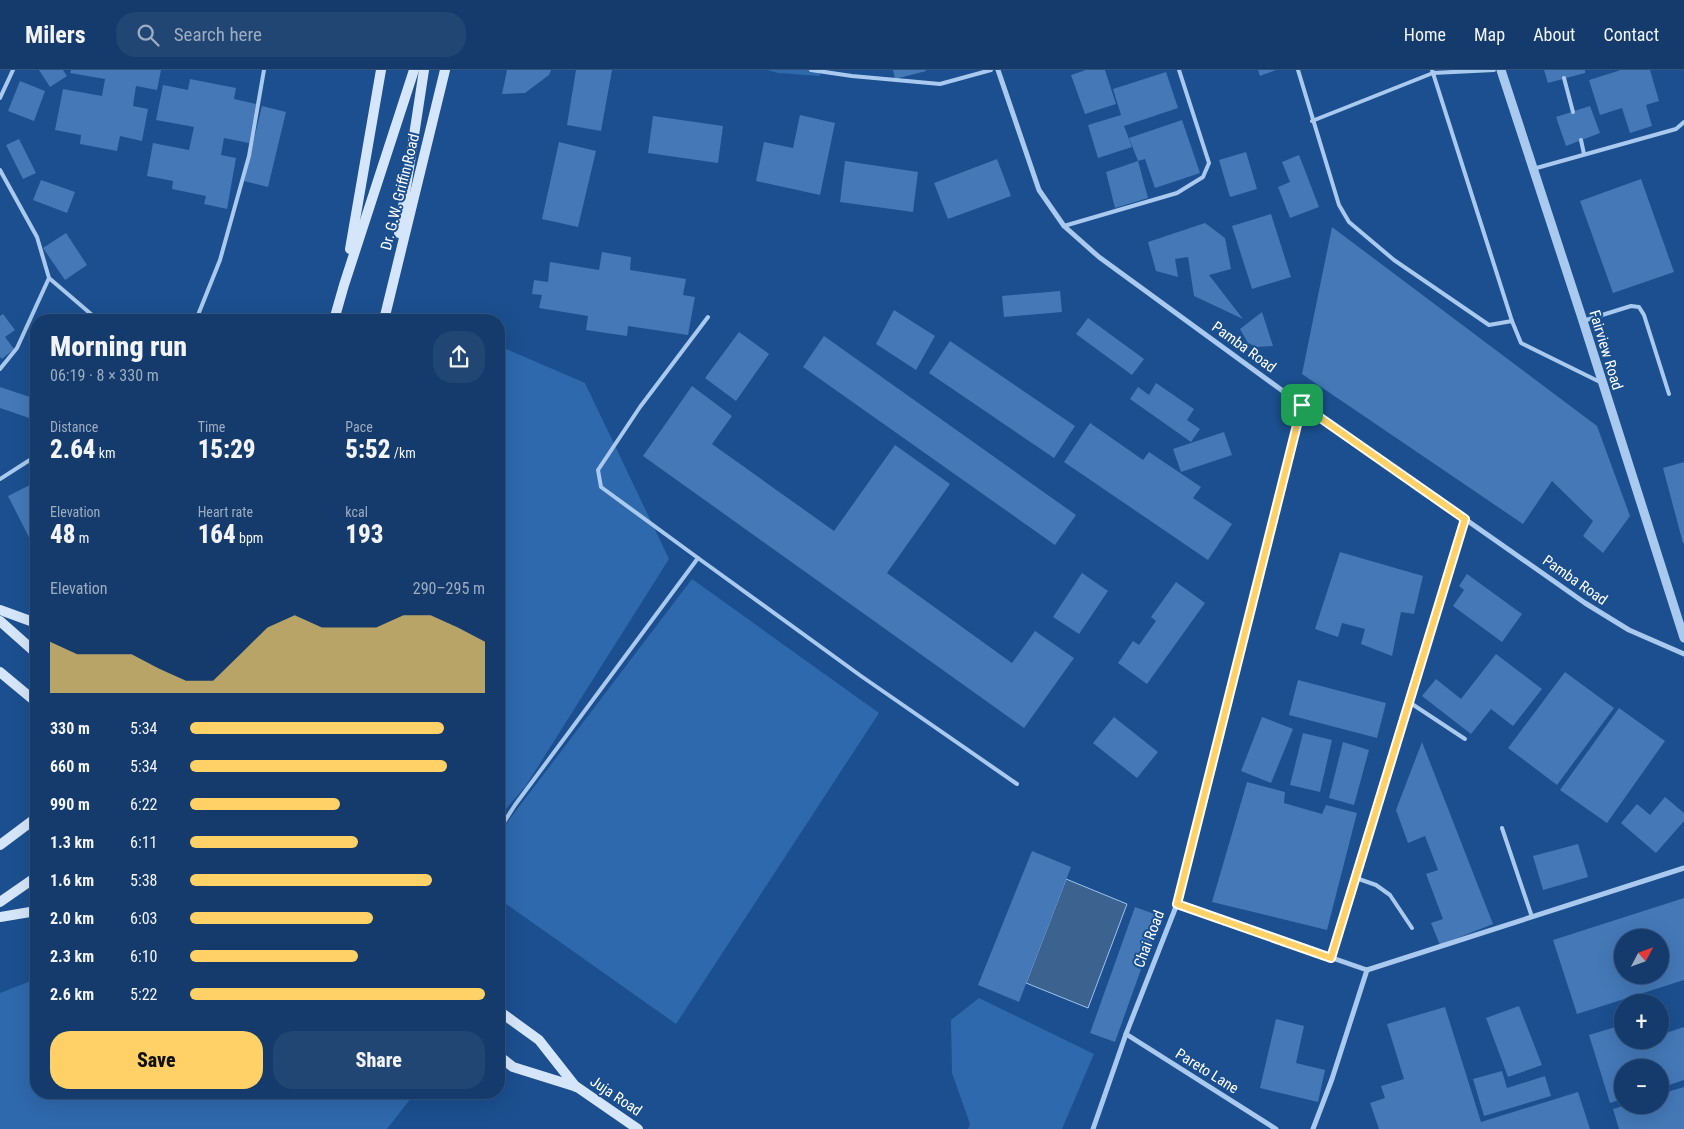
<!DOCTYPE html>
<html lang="en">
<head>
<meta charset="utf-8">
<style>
  body { margin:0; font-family:"Roboto Condensed",sans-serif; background:#214673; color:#f1f3f6; height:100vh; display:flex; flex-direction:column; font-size:19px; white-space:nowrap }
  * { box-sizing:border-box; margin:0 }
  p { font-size:16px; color:#9dadc1 }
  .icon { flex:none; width:28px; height:28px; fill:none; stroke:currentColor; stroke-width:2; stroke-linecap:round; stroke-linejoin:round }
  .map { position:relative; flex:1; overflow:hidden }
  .panel { position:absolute; left:30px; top:244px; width:475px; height:785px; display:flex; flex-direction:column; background:#143b6b; border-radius:20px; box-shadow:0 5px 20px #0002,0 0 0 1px #33557e }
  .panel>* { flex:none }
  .needle { width:32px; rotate:49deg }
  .buttons { position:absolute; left:1614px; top:859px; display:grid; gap:10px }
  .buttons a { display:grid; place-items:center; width:55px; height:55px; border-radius:50%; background:#143b6b; box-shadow:0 5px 20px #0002,0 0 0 1px #33557e; font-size:25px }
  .pin { position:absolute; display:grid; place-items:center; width:42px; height:42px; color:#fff; margin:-21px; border-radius:10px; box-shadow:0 2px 8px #0006 }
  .round { display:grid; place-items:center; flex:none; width:52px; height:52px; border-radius:20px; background:#214673 }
  .headline { display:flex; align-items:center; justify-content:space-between; height:85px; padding:0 20px }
  h1 { font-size:28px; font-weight:800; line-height:38px }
  .figures { display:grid; grid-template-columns:repeat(3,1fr); gap:8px; height:85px; padding:5px 20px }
  .figures div { display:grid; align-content:center }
  .figures b { font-size:25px; font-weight:800 }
  .figures small { font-size:14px; font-weight:400 }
  .figures p { font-size:14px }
  .chart { height:140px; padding:10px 20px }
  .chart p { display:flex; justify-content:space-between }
  .chart svg { width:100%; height:90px; margin-top:5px; fill:#ffd166; opacity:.7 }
  .cta { display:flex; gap:10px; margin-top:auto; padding:10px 20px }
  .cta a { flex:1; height:58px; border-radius:20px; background:#ffd166; color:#111; font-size:20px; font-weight:800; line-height:58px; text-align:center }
  .cta a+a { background:#214673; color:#f1f3f6 }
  ul { padding:0 20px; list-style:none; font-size:16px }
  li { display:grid; grid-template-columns:80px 60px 1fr; align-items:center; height:38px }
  li i { height:12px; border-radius:6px; background:#ffd166 }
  header { display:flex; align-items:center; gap:30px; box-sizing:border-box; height:70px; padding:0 25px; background:#143b6b; border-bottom:1px solid #33557e }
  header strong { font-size:24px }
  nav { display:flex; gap:28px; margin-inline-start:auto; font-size:18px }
  .search { width:350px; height:45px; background:#214673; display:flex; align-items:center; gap:12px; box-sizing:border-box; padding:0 18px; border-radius:20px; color:#9dadc1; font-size:19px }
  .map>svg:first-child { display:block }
  .green { fill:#2e69ad }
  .water { fill:#3c6290; stroke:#9cc4f0 }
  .building { fill:#4478b7; fill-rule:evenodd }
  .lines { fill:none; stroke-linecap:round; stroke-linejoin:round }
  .service { stroke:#a9c9ee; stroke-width:4 }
  .minor { stroke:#a9c9ee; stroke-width:5 }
  .tertiary { stroke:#a9c9ee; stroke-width:9 }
  .secondary { stroke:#d6e6fa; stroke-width:10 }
  .route-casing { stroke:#fff; stroke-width:10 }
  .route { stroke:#ffd166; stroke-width:6 }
  .labels { text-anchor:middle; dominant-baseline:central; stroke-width:4; stroke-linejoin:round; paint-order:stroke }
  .street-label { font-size:15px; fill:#fff; stroke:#1b4f8f }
</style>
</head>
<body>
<header>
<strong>Milers</strong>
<div class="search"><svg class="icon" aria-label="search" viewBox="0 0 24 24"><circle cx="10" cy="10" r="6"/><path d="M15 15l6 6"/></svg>Search here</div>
<nav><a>Home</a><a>Map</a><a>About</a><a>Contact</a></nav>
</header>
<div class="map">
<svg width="1684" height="1059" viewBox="0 0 1684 1059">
  <rect width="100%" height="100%" fill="#1b4f8f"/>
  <g class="green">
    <path d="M767,0H819L820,6L778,3Z"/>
    <path d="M499,276L585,313L669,489L525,717L499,747Z"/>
    <path d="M692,509L879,643L676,954L499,829V763Z"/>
    <path d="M36,909V1022L415,1023L387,1059H0V923Z"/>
    <path d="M979,928L1094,984L1062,1059H968L970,1054L952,1003L951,950Z"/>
  </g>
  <path class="water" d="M1066,809L1127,834L1088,938L1026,913Z"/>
  <g class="building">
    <path d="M39,0H63L67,6L50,17Z"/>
    <path d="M71,0H161L157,20L136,16L133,36L148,39L142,71L120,66L117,81L80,74L81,65L55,60L63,19L102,26L105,9L70,3Z"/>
    <path d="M507,0H551L549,5L525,23L502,24Z"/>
    <path d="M576,0H612L601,61L567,55Z"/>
    <path d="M893,0H926V1L895,9Z"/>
    <path d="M1086,0H1105L1116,34L1085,44L1071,5Z"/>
    <path d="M1258,0H1276L1260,6Z"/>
    <path d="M1544,0H1585V3L1548,13Z"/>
    <path d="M1621,0H1650L1659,31L1646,35L1652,56L1630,63L1622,38L1600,45L1589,10Z"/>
    <path d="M1166,2L1178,38L1124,56L1132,77L1098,88L1088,55L1121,45L1113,19Z"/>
    <path d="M190,9L236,18L234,29L256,34L249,73L224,68L221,85L236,88L227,139L204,134L206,126L172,119L173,111L147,106L153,73L189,80L194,57L156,50L163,15L188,20Z"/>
    <path d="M20,11L45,21L34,51L8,41Z"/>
    <path d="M262,36L286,42L268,117L244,111Z"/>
    <path d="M1590,36L1600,63L1566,76L1556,47Z"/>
    <path d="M800,45L835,53L820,125L756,111L764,72L793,78Z"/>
    <path d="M653,46L723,56L718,93L648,83Z"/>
    <path d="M1182,50L1200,103L1155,118L1145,89L1138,91L1129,68Z"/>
    <path d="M19,69L36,103L23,109L6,75Z"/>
    <path d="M559,72L596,81L578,157L542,149Z"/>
    <path d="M1246,82L1257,119L1230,127L1219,90Z"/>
    <path d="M1299,85L1319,137L1290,148L1278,117L1290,112L1282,92Z"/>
    <path d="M997,89L1011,126L948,149L934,113Z"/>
    <path d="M845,91L918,102L913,142L840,132Z"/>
    <path d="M1138,91L1148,128L1115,138L1106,102Z"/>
    <path d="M1641,109L1674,202L1613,223L1580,131Z"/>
    <path d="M41,110L75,122L67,143L33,130Z"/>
    <path d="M1271,144L1291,207L1252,219L1232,156Z"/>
    <path d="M1205,153L1225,168L1231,199L1209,205L1243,249L1194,226L1188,187L1175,189L1178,207L1156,201L1148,172Z"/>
    <path d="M1332,157L1597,356L1630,446L1603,483L1583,466L1593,451L1552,411L1523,454L1302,304Z"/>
    <path d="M66,163L87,195L65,210L43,178Z"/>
    <path d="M602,182L631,187L630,200L686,209L683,225L695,227L688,265L628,256L627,266L586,260L588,246L539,238L542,225L532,224L534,210L548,212L550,192L599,200Z"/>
    <path d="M1060,221L1062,242L1004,247L1002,226Z"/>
    <path d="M894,240L935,266L916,300L876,274Z"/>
    <path d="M1262,242L1273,276L1257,277L1248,273L1240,259Z"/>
    <path d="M3,244L15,260L5,267L14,279L2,289L0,287V246Z"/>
    <path d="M1088,248L1144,289L1132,305L1076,264Z"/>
    <path d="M739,262L769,284L736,331L705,308Z"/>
    <path d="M824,266L1076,445L1055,475L803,297Z"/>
    <path d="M950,271L1075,356L1054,388L929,303Z"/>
    <path d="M1156,313L1194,339L1187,350L1200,359L1191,372L1130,329L1138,317L1149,325Z"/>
    <path d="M692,316L732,346L712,374L834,461L895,375L950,414L887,503L1012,593L1035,561L1074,588L1024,658L643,386Z"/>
    <path d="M0,317L36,329V336L32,349L0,338Z"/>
    <path d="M1090,353L1143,390L1149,382L1201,417L1193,428L1232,454L1208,490L1064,392Z"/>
    <path d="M1224,362L1232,385L1181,402L1173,379Z"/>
    <path d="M1684,392V473H1683L1663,398Z"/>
    <path d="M36,412V478L35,479L8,426Z"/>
    <path d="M1340,482L1423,506L1414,544L1401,542L1392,586L1361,574L1365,559L1342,553L1338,567L1315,559Z"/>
    <path d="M1082,503L1108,521L1079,564L1053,547Z"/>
    <path d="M1467,504L1522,544L1502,572L1453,536L1464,520L1459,516Z"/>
    <path d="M1176,512L1205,533L1147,614L1118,593L1133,571L1139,575L1156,551L1151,547Z"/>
    <path d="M1496,584L1542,619L1513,656L1491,639L1471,664L1422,626L1436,609L1461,629Z"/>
    <path d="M1565,602L1614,638L1557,715L1508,678Z"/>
    <path d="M1298,610L1386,633L1377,668L1289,645Z"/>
    <path d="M1619,638L1665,671L1607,753L1560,720Z"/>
    <path d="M1114,647L1158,682L1137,708L1093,673Z"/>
    <path d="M1262,647L1293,659L1271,713L1241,701Z"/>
    <path d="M1303,663L1332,670L1320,722L1290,715Z"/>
    <path d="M1343,672L1369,680L1354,735L1329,728Z"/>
    <path d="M1422,672L1493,854L1440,875L1431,853L1443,849L1426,804L1438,800L1425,766L1408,773L1396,740Z"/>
    <path d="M1247,712L1285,722L1284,733L1322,744L1326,735L1357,743L1327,860L1212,832Z"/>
    <path d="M1665,727L1684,743V751L1656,783L1621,753L1637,734L1650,745Z"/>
    <path d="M1578,774L1588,807L1543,820L1533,786Z"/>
    <path d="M1032,781L1071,797L1019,932L978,915Z"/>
    <path d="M1684,828V910L1577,944L1553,870ZM1622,868H1660V905H1622Z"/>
    <path d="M1135,837L1160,846L1115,972L1090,963Z"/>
    <path d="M1519,936L1542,995L1508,1007L1486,948Z"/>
    <path d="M1445,937L1481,1052L1578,1022L1590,1059H1379L1370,1033L1385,1028L1381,1016L1404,1009L1387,954Z"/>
    <path d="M1276,949L1304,956L1296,993L1325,1000L1318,1032L1260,1018Z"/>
    <path d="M1622,955V970H1660V965L1684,957V1010L1660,1018V998H1622V1029L1610,1033L1589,965Z"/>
    <path d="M1502,1001L1507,1018L1545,1006L1551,1026L1484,1046L1473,1009Z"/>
    <path d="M1684,1017V1059H1619L1613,1039L1626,1035H1660V1024Z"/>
  </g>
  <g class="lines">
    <g class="service">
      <path d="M811,0L852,6L940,14L991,0"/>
      <path d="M1298,0L1339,135L1349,152L1394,190L1489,255L1512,251L1521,273L1600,312"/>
      <path d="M1432,0L1512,251"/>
      <path d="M1564,8L1573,42"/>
      <path d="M0,28L13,0"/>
      <path d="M1312,51L1433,3L1494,0"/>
      <path d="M1581,70L1584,84"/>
      <path d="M1533,99L1676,59L1684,52"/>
      <path d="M0,100L37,167L49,208L98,250"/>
      <path d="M1064,156L1177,123L1203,107L1209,93L1179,0"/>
      <path d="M196,250L220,190L249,86L264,0"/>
      <path d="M1583,251L1631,236L1639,237L1644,245L1669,324"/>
      <path d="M0,299L17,278L49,208"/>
      <path d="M0,409L36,386"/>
      <path d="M698,488L601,417L598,400L640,337L708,247"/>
      <path d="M1409,632L1465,669"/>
      <path d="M1502,758L1532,847"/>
      <path d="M499,760L515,735L698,488L861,606L1017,714"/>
      <path d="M1356,808L1376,815L1390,825L1412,858"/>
    </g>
    <g class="minor">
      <path d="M998,0L1039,120L1064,156L1099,187L1302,335L1585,533L1629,560L1684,584"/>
      <path d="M1177,834L1367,900"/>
      <path d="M1331,888L1465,449"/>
      <path d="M1126,964L1276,1059"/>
      <path d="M1093,1059L1126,964L1177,834L1302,335"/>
      <path d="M1313,1059L1332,1009L1367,900L1684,798"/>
    </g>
    <path class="tertiary" d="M1501,0L1583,251L1684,568"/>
    <g class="secondary">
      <path d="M399,163L424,0"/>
      <path d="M350,179L381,0"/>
      <path d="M334,250L344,215L414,0"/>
      <path d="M384,250L445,0"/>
      <path d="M0,540L36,553"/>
      <path d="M0,551L36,583"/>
      <path d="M0,602L36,632"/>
      <path d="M0,775L36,748"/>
      <path d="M0,832L36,807"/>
      <path d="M0,847L36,841"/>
      <path d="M499,941L539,970L576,1017"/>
      <path d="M499,986L513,997L577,1017L638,1059"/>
    </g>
  </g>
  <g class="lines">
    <defs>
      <path id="route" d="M1302,335L1465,449L1331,888L1177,834Z"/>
    </defs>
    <use href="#route" class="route-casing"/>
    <use href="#route" class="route"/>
  </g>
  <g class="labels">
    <g class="street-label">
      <text transform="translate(400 122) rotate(-76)">Dr. G.W. Griffin Road</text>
      <text transform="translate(1244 277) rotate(36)">Pamba Road</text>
      <text transform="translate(1606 280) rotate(73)">Fairview Road</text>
      <text transform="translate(1575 510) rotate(35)">Pamba Road</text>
      <text transform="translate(1149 869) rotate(-69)">Chai Road</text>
      <text transform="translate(1207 1001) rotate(32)">Pareto Lane</text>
      <text transform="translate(616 1026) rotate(34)">Juja Road</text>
    </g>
  </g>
</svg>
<div class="buttons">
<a><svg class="needle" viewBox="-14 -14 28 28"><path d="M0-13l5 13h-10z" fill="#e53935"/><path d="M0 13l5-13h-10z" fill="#9dadc1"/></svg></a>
<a>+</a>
<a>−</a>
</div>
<div class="pin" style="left:1302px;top:335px;background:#1e9e55"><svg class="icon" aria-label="arrive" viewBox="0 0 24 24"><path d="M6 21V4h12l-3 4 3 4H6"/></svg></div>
<section class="panel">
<div class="headline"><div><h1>Morning run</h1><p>06:19 · 8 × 330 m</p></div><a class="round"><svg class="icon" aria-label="share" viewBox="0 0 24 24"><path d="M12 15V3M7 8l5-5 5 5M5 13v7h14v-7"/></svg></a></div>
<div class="figures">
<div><p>Distance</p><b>2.64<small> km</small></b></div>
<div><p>Time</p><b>15:29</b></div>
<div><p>Pace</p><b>5:52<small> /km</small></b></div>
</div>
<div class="figures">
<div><p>Elevation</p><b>48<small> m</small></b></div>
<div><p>Heart rate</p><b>164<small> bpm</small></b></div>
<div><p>kcal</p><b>193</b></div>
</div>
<div class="chart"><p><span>Elevation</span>290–295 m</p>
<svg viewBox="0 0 160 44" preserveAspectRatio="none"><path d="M0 44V19L10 25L20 25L30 25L40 32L50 38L60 38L70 25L80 12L90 6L100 12L110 12L120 12L130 6L140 6L150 12L160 19V44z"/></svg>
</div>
<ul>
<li><b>330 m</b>5:34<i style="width:86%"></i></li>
<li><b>660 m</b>5:34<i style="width:87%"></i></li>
<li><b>990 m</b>6:22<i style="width:51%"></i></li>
<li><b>1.3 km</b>6:11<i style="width:57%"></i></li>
<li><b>1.6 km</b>5:38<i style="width:82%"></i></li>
<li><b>2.0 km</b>6:03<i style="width:62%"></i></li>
<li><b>2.3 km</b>6:10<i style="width:57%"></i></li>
<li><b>2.6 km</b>5:22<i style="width:100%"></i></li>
</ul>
<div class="cta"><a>Save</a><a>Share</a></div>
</section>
</div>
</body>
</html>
